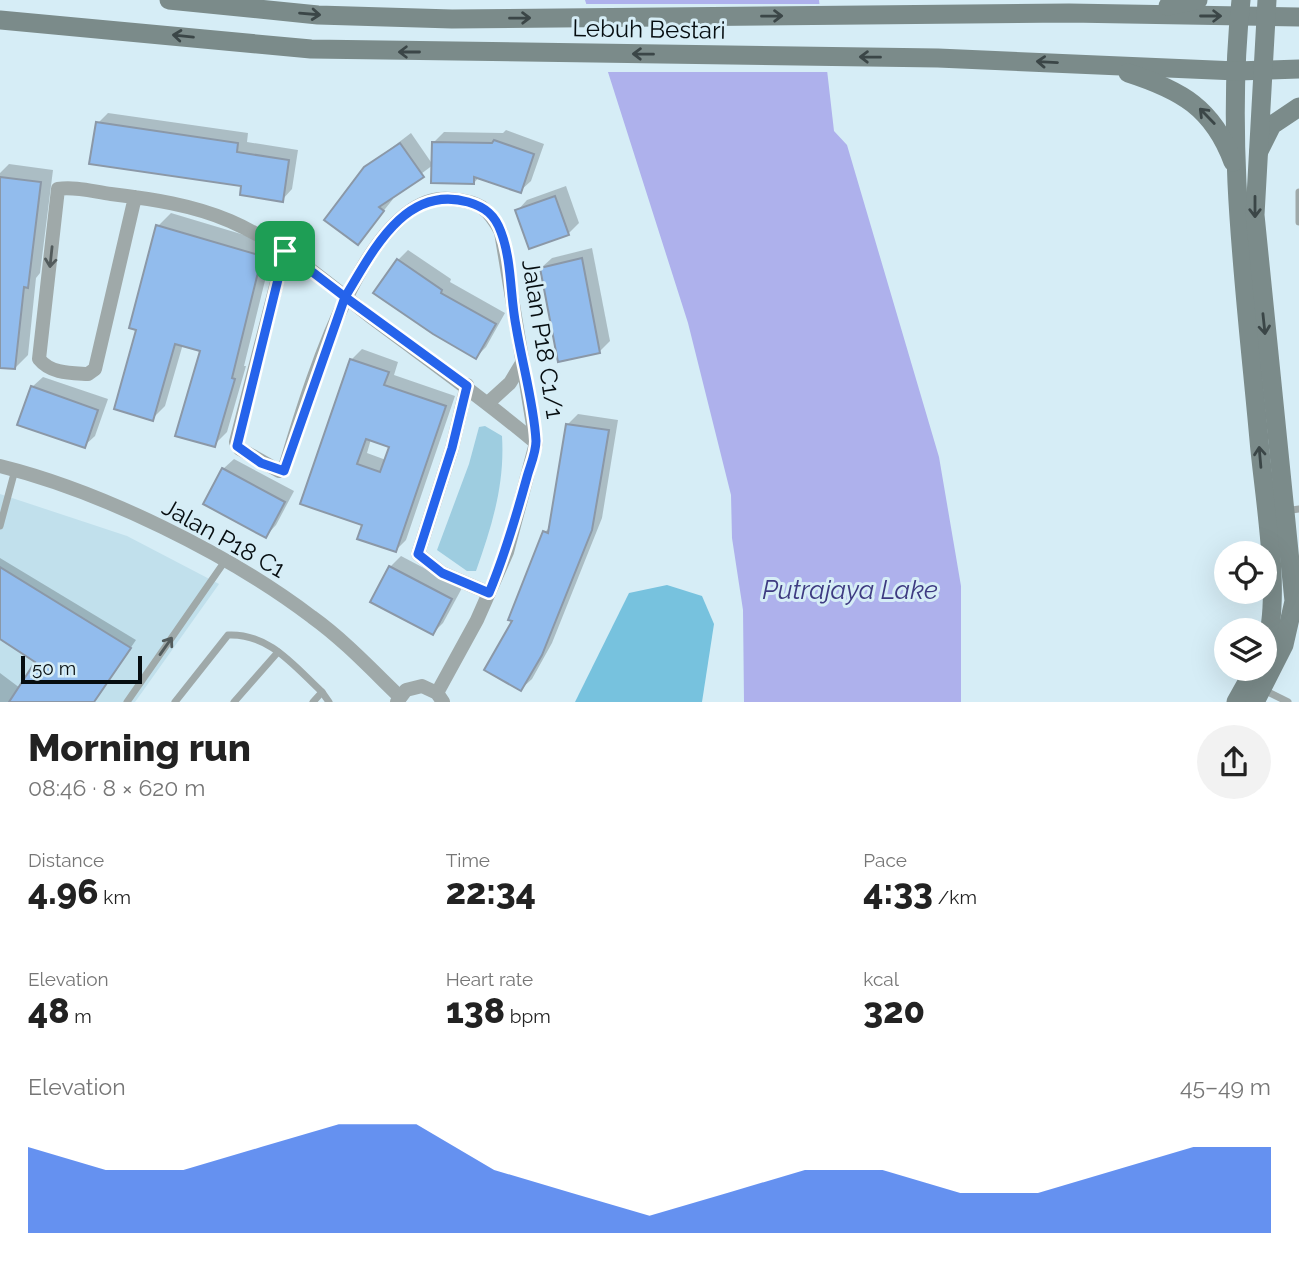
<!DOCTYPE html>
<html lang="en">
<head>
<meta charset="utf-8">
<style>
  body { margin:0; font-family:Raleway,sans-serif; background:#f2f2f2; color:#222; height:100vh; display:flex; flex-direction:column; font-size:26px; white-space:nowrap }
  * { box-sizing:border-box; margin:0 }
  p { font-size:23px; color:#767676 }
  .icon { flex:none; width:38px; height:38px; fill:none; stroke:currentColor; stroke-width:2; stroke-linecap:round; stroke-linejoin:round }
  .map { position:relative; height:702px; overflow:hidden }
  .details { display:flex; flex-direction:column; background:#fff; flex:1 }
  .details>* { flex:none }
  .controls { position:absolute; left:1214px; top:541px; display:grid; gap:14px }
  .controls a { display:grid; place-items:center; width:63px; height:63px; border-radius:50%; background:#fff; box-shadow:0 7px 28px #0002; font-size:35px }
  .scale { position:absolute; left:21px; bottom:18px; width:121px; box-sizing:border-box; padding-left:7px; border:4px solid #060d10; border-top:0; font-size:19px; line-height:24px; white-space:nowrap; color:#060d10; -webkit-text-stroke:5px #d6edf6; paint-order:stroke }
  .pin { position:absolute; display:grid; place-items:center; width:60px; height:60px; color:#fff; margin:-30px; border-radius:14px; box-shadow:0 4px 10px #0006 }
  .round { display:grid; place-items:center; flex:none; width:74px; height:74px; border-radius:37px; background:#f2f2f2 }
  .headline { display:flex; align-items:center; justify-content:space-between; height:119px; padding:0 28px }
  h1 { font-size:38px; font-weight:800; line-height:52px }
  .metrics { display:grid; grid-template-columns:repeat(3,1fr); gap:10px; height:119px; padding:7px 28px }
  .metrics div { display:grid; align-content:center }
  .metrics b { font-size:35px; font-weight:800 }
  .metrics small { font-size:19px; font-weight:400 }
  .metrics p { font-size:19px }
  .chart { height:196px; padding:14px 28px }
  .chart p { display:flex; justify-content:space-between }
  .chart svg { width:100%; height:126px; margin-top:7px; fill:#2563eb; opacity:.7 }
  .map>svg:first-child { display:block }
  .built { fill:#c1e0ec }
  .green { fill:#9ecde0 }
  .forest { fill:#77c2de }
  .water { fill:#aeb1ec }
  .pier { fill:#d6edf6 }
  .shadow { fill:#0003; fill-rule:evenodd }
  .building { fill:#92bced; stroke:#8b98a7; stroke-width:2; fill-rule:evenodd }
  .lines { fill:none; stroke-linecap:round; stroke-linejoin:round }
  .lane { stroke:#9fa9a9; stroke-width:7 }
  .street { stroke:#9fa9a9; stroke-width:14 }
  .secondary { stroke:#7b8b8a; stroke-width:19 }
  .oneway { stroke:#3b4647 }
  .oneway2 { stroke:#525b5c }
  .route-casing { stroke:#fff; stroke-width:14 }
  .route { stroke:#2563eb; stroke-width:9 }
  .labels { text-anchor:middle; dominant-baseline:central; stroke-width:6; stroke-linejoin:round; paint-order:stroke }
  .street-label { font-size:24px; fill:#060d10; stroke:#d6edf6 }
  .water-label { font-size:26px; font-style:italic; fill:#3e3b81; stroke:#d6edf6 }
</style>
</head>
<body>
<div class="map">
<svg width="1299" height="702" viewBox="0 0 1299 702">
  <rect width="100%" height="100%" fill="#d6edf6"/>
  <path class="built" d="M0,494L127,536L219,584L135,702H0Z"/>
  <path class="green" d="M485,426L502,436C505,484 492,526 476,571H467L437,550L469,464L479,427Z"/>
  <path class="forest" d="M667,585L702,596L714,624L702,702H575L629,593Z"/>
  <path class="water" d="M585,0H819L834,131L847,145L939,457L961,586V702H744L743,610L732,538L731,495L688,323Z"/>
  <path class="pier" d="M582,4H823L831,72H604Z"/>
  <g class="shadow">
    <path d="M108,113L248,133L247,142L298,150L292,189L282,200L98,123Z"/>
    <path d="M506,130L544,144L531,181L520,191L479,177L474,183L434,142L444,132L503,133Z"/>
    <path d="M411,133L433,165L390,197L393,199L358,243L365,168Z"/>
    <path d="M9,164L53,170L40,273L36,278L28,355L15,368L0,366V173Z"/>
    <path d="M566,186L579,223L568,234L517,211L527,200Z"/>
    <path d="M171,213L274,244L244,366H246L227,432L214,445L202,349L183,344L165,406L152,419L138,329L158,226Z"/>
    <path d="M592,248L610,341L600,351L541,268L552,258Z"/>
    <path d="M408,250L451,279L450,282L505,313L486,347L476,357L398,260Z"/>
    <path d="M362,349L398,362L394,375L455,396L406,540L396,550L364,524L302,503L352,359ZM371,439L391,446L386,460L367,453Z"/>
    <path d="M43,377L108,399L95,436L84,446L32,387Z"/>
    <path d="M578,414L618,420L602,518L552,643L532,679L521,689L515,620L545,532L551,526L568,424Z"/>
    <path d="M234,459L294,491L276,525L266,536L223,469Z"/>
    <path d="M401,556L462,588L443,623L433,633L390,567Z"/>
    <path d="M0,558L136,640L94,702H0V673L20,688L37,662L0,636Z"/>
  </g>
  <g class="building">
    <path d="M96,122L238,143L237,152L289,160L283,202L240,195L241,186L89,164Z"/>
    <path d="M494,140L534,154L521,193L474,177V184L431,183L432,142L492,143Z"/>
    <path d="M400,143L424,177L379,207L384,211L358,245L324,220L364,167Z"/>
    <path d="M0,177L41,182L28,288L24,287L15,369L0,368Z"/>
    <path d="M555,196L569,235L529,249L515,210Z"/>
    <path d="M156,225L262,256L232,378L235,379L215,447L175,436L200,351L175,344L153,421L114,409L136,330L129,328Z"/>
    <path d="M582,258L600,353L558,362L540,268Z"/>
    <path d="M397,259L442,290L441,293L496,324L476,359L433,334L373,293Z"/>
    <path d="M350,359L389,372L384,385L446,406L396,552L357,539L362,525L300,504ZM366,439L389,447L380,472L357,464Z"/>
    <path d="M31,386L98,410L85,448L17,425Z"/>
    <path d="M566,424L609,430L602,472L592,530L542,655L521,691L484,670L512,621L508,620L543,531L548,533Z"/>
    <path d="M222,468L285,502L266,538L203,504Z"/>
    <path d="M389,566L452,599L433,635L370,602Z"/>
    <path d="M0,567L131,648L94,702H9L35,662L0,639Z"/>
  </g>
  <g class="lines">
    <g class="lane">
      <path d="M1299,192V222"/>
      <path d="M1285,511L1299,509"/>
      <path d="M0,526L15,470"/>
      <path d="M1264,690L1288,702"/>
      <path d="M127,702L225,561"/>
      <path d="M175,702L228,635C269,633 294,666 322,692L329,702"/>
      <path d="M234,702L278,652"/>
      <path d="M313,702L322,692"/>
    </g>
    <g class="street">
      <path d="M135,197L95,369L88,374C71,373 51,374 39,359L58,189C74,186 95,192 111,194C152,199 193,205 230,221C283,244 326,282 371,317C427,359 483,398 536,443"/>
      <path d="M285,251L236,442L240,449L279,471L285,467C305,403 364,189 451,199C479,202 488,207 501,232L536,443L507,552L477,620L437,693"/>
      <path d="M467,385L452,448L418,554L442,573L489,593"/>
      <path d="M488,403L510,383L522,363"/>
      <path d="M0,466C101,491 229,554 312,617C344,640 371,669 399,696"/>
      <path d="M397,702L406,690L422,686L437,693L443,702"/>
    </g>
    <g class="secondary">
      <path d="M169,0L318,15L452,19L1069,13L1299,17"/>
      <path d="M1241,0C1225,146 1246,295 1259,440C1263,490 1283,602 1265,646"/>
      <path d="M1168,6L1198,0"/>
      <path d="M0,20L311,49L938,58L1237,71L1299,69"/>
      <path d="M1128,73C1181,90 1213,108 1233,162"/>
      <path d="M1259,151L1272,125L1299,107"/>
      <path d="M1236,702L1255,668"/>
      <path d="M1255,702L1284,645L1294,601L1255,215L1267,0"/>
    </g>
  </g>
  <defs><path id="oneway-shaft" d="M-6 0H5M1.5-3L5.5 0L1.5 3" fill="none" stroke-width="1.6" stroke-linecap="round" stroke-linejoin="round" transform="scale(1.75)"/></defs>
  <g class="oneway">
    <use href="#oneway-shaft" transform="translate(310 14) rotate(5)"/>
    <use href="#oneway-shaft" transform="translate(772 16) rotate(-1)"/>
    <use href="#oneway-shaft" transform="translate(1211 16)"/>
    <use href="#oneway-shaft" transform="translate(520 18) rotate(-1)"/>
    <use href="#oneway-shaft" transform="translate(183 36) rotate(-174)"/>
    <use href="#oneway-shaft" transform="translate(409 52) rotate(-180)"/>
    <use href="#oneway-shaft" transform="translate(643 54) rotate(-179)"/>
    <use href="#oneway-shaft" transform="translate(870 57) rotate(-179)"/>
    <use href="#oneway-shaft" transform="translate(1047 62) rotate(-177)"/>
    <use href="#oneway-shaft" transform="translate(1207 116) rotate(-134)"/>
    <use href="#oneway-shaft" transform="translate(1255 207) rotate(90)"/>
    <use href="#oneway-shaft" transform="translate(1264 324) rotate(84)"/>
    <use href="#oneway-shaft" transform="translate(1260 457) rotate(-95)"/>
  </g>
  <g class="oneway2">
    <use href="#oneway-shaft" transform="translate(51 257) rotate(96)"/>
    <use href="#oneway-shaft" transform="translate(166 646) rotate(-55)"/>
  </g>
  <g class="lines">
    <defs>
      <path id="route" d="M285,251L237,446L261,463L284,471L345,297L467,386L452,448L418,554L442,573L489,593C505,555 516,517 527,477C530,466 536,453 536,441C534,404 522,363 516,326C510,296 512,261 501,232C495,215 485,207 468,202C404,184 372,253 345,297L285,251"/>
    </defs>
    <use href="#route" class="route-casing"/>
    <use href="#route" class="route"/>
  </g>
  <g class="labels">
    <g class="street-label">
      <text transform="translate(649 29) rotate(1)">Lebuh Bestari</text>
      <text transform="translate(543 339) rotate(81)">Jalan P18 C1/1</text>
      <text transform="translate(224 538) rotate(29)">Jalan P18 C1</text>
    </g>
    <g class="water-label">
      <text x="850" y="590">Putrajaya Lake</text>
    </g>
  </g>
</svg>
<div class="controls">
<a><svg class="icon" aria-label="locate" viewBox="0 0 24 24"><circle cx="12" cy="12" r="6"/><path d="M12 2v4M12 18v4M2 12h4M18 12h4"/></svg></a>
<a><svg class="icon" aria-label="layers" viewBox="0 0 24 24"><path d="M12 4l9 5-9 5-9-5zM3 14l9 5 9-5"/></svg></a>
</div>
<div class="scale">50 m</div>
<div class="pin" style="left:285px;top:251px;background:#1e9e55"><svg class="icon" aria-label="arrive" viewBox="0 0 24 24"><path d="M6 21V4h12l-3 4 3 4H6"/></svg></div>
</div>
<section class="details">
<div class="headline"><div><h1>Morning run</h1><p>08:46 · 8 × 620 m</p></div><a class="round"><svg class="icon" aria-label="share" viewBox="0 0 24 24"><path d="M12 15V3M7 8l5-5 5 5M5 13v7h14v-7"/></svg></a></div>
<div class="metrics">
<div><p>Distance</p><b>4.96<small> km</small></b></div>
<div><p>Time</p><b>22:34</b></div>
<div><p>Pace</p><b>4:33<small> /km</small></b></div>
</div>
<div class="metrics">
<div><p>Elevation</p><b>48<small> m</small></b></div>
<div><p>Heart rate</p><b>138<small> bpm</small></b></div>
<div><p>kcal</p><b>320</b></div>
</div>
<div class="chart"><p><span>Elevation</span>45–49 m</p>
<svg viewBox="0 0 160 44" preserveAspectRatio="none"><path d="M0 44V14L10 22L20 22L30 14L40 6L50 6L60 22L70 30L80 38L90 30L100 22L110 22L120 30L130 30L140 22L150 14L160 14V44z"/></svg>
</div>
</section>
</body>
</html>
